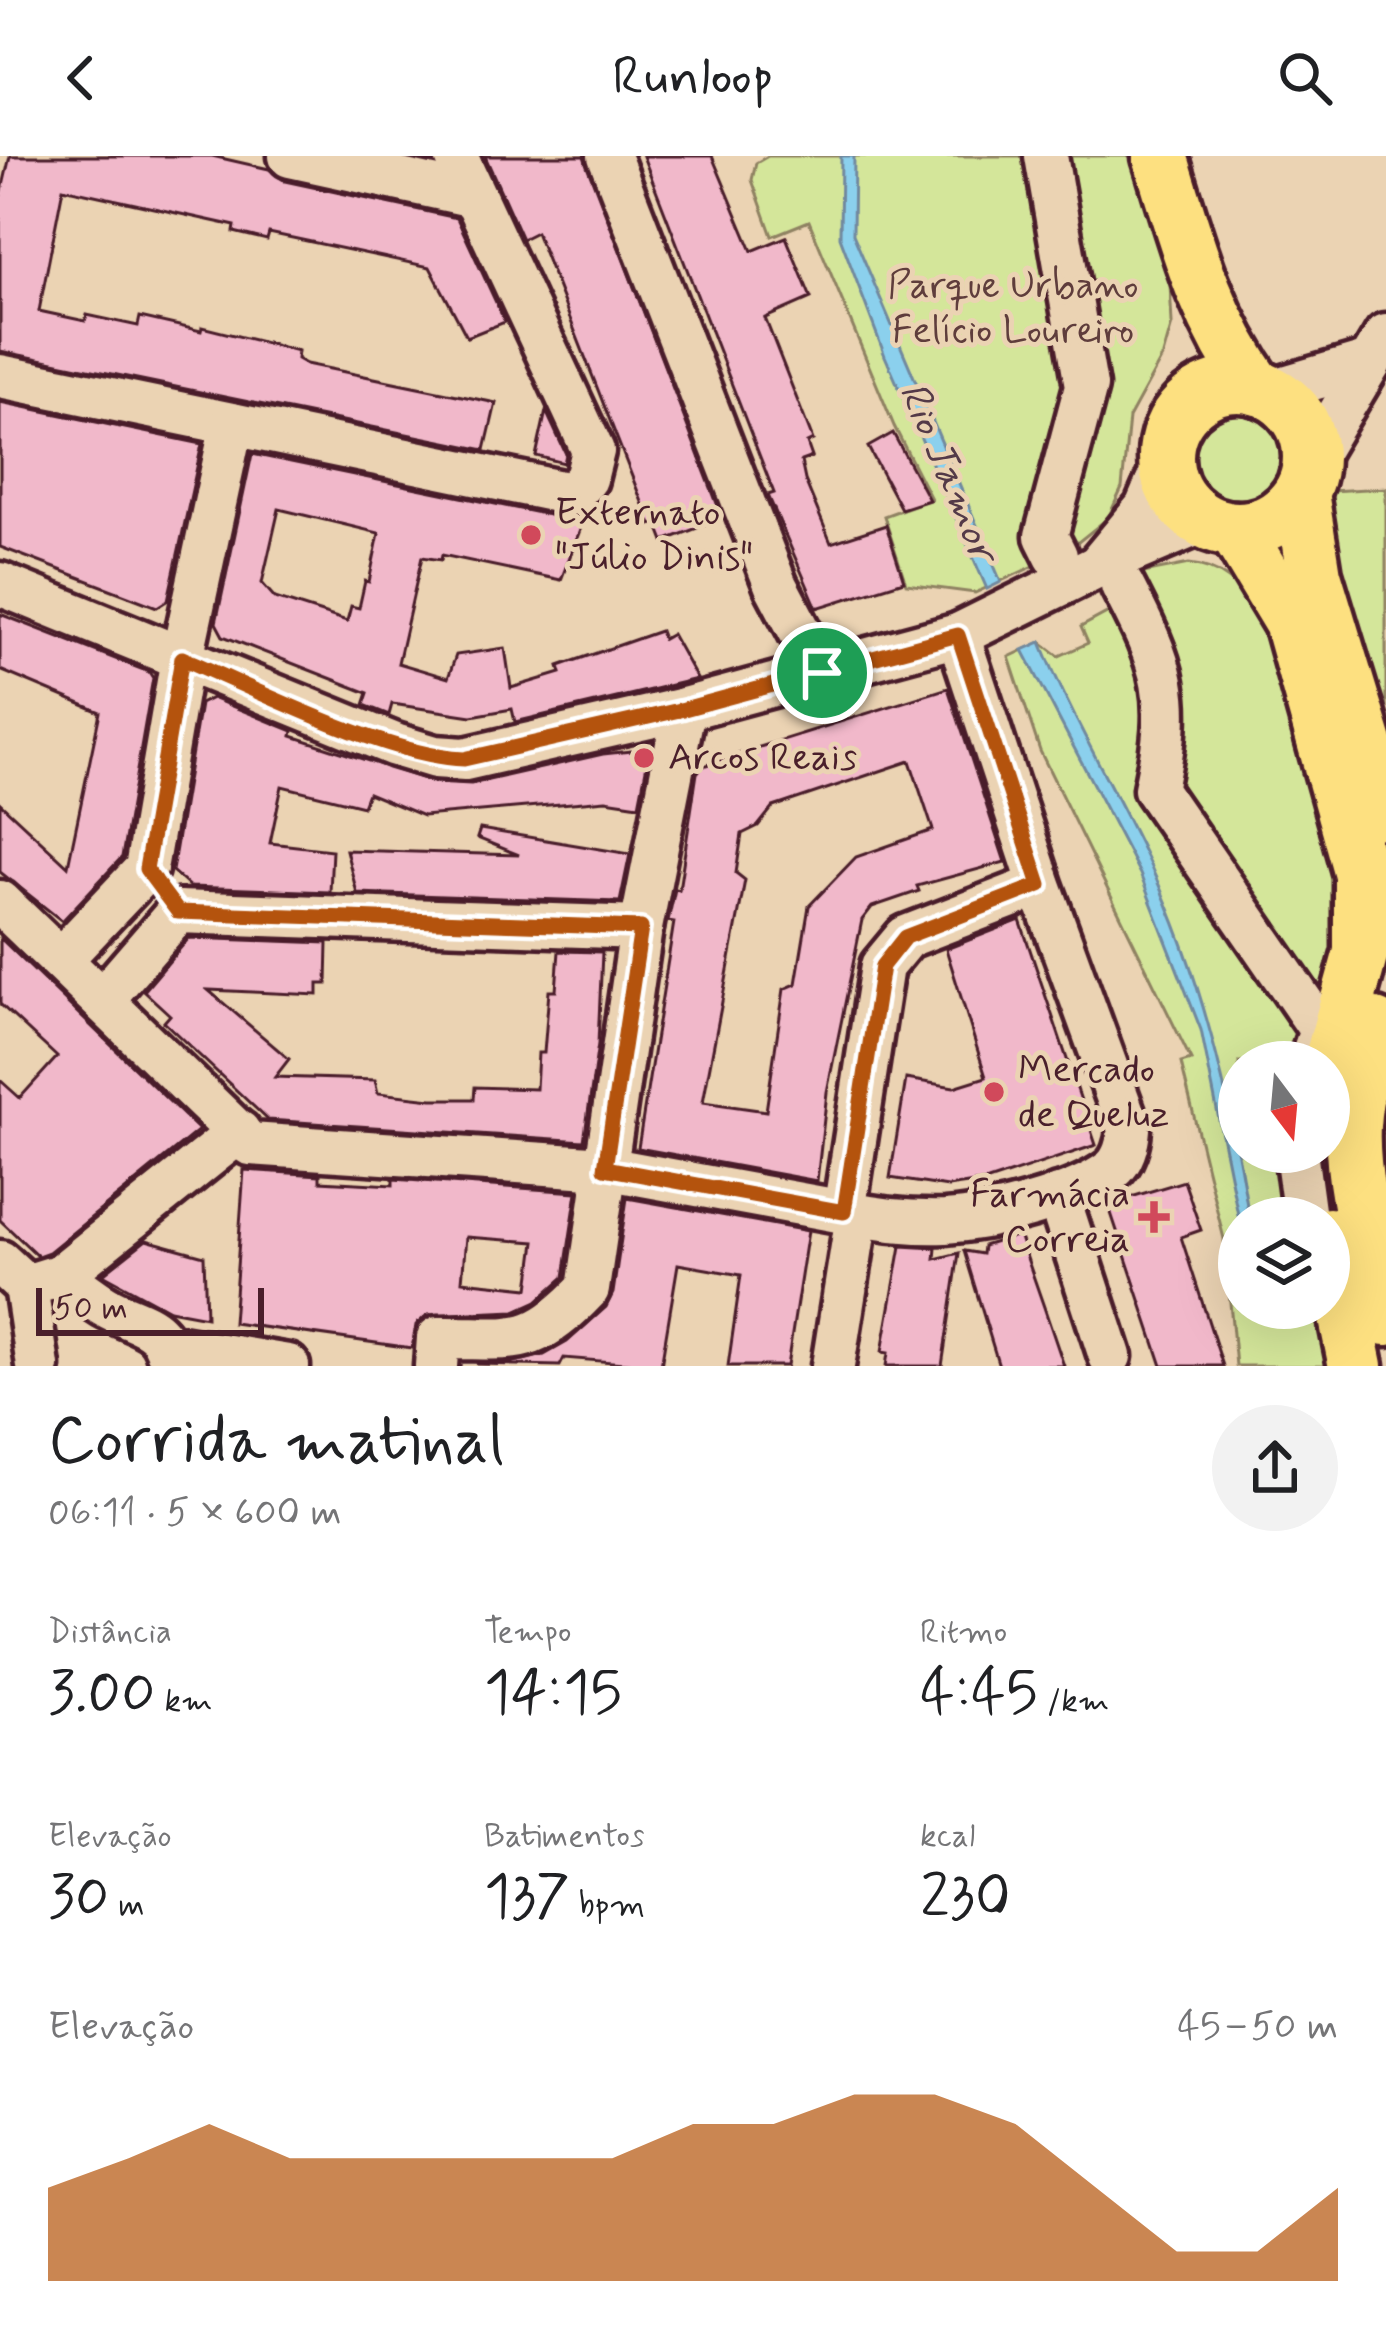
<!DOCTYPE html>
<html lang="pt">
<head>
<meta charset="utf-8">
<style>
  body { margin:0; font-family:Mynerve,sans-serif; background:#f2f2f2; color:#202124; height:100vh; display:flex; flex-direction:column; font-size:45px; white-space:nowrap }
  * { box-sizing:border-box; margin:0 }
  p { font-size:39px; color:#757577 }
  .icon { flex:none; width:66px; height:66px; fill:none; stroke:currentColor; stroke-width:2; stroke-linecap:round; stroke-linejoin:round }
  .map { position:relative; height:1210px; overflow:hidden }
  .drawer { display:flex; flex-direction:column; background:#fff; flex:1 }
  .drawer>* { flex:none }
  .needle { width:78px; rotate:164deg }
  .buttons { position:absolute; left:1218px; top:885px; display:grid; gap:24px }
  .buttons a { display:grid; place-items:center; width:132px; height:132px; border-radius:50%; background:#fff; box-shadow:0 12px 48px #0002; font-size:60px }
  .scale { position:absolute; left:36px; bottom:30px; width:228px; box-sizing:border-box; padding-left:12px; border:6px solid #4a1f2b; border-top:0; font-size:33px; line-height:42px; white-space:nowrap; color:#4a1f2b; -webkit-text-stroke:9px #ebd3b3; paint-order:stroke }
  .pin { position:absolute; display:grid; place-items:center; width:102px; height:102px; color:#fff; margin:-51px; border:6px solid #fff; border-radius:50%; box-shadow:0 3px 12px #0007 }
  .round { display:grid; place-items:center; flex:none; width:126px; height:126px; border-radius:63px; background:#f2f2f2 }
  .headline { display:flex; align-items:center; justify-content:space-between; height:204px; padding:0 48px }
  h1 { font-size:66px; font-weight:600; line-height:90px }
  .metrics { display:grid; grid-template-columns:repeat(3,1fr); gap:18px; height:204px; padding:12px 48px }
  .metrics div { display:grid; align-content:center }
  .metrics b { font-size:60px; font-weight:600 }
  .metrics small { font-size:33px; font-weight:400 }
  .metrics p { font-size:33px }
  .chart { height:336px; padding:24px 48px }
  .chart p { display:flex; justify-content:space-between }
  .chart svg { width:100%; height:216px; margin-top:12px; fill:#b45309; opacity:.7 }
  header { display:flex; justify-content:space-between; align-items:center; height:156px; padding:0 48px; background:#fff; font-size:54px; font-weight:600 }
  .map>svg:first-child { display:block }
  .green { fill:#d4e69a; stroke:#8f8262; stroke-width:3 }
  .water { fill:#8bd0ed; stroke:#71899f; stroke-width:3 }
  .building { fill:#f1b8ca; stroke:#4a1f2b; stroke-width:3; fill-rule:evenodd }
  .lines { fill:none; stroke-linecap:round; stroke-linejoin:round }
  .minor-casing { stroke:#4a1f2b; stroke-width:51 }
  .major-casing { stroke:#4a1f2b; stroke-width:63 }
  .minor { stroke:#ebd3b3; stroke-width:42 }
  .major { stroke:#fde080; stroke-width:54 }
  .route-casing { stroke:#fff; stroke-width:24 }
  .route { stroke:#b45309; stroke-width:15 }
  .poi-dot { fill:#d1495b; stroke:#ebd3b3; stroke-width:4.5 }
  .labels { text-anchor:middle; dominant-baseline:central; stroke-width:10; stroke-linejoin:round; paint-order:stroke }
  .park-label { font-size:39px; fill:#5f3d3c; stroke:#ebd3b3 }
  .poi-label { font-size:39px; fill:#4a1f2b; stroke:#ebd3b3; text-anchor:start }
  .water-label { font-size:42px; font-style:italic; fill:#543a48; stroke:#ebd3b3 }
</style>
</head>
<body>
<header><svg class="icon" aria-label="back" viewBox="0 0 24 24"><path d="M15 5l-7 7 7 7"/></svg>Runloop<svg class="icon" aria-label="search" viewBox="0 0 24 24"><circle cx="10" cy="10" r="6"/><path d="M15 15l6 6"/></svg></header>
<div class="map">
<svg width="1386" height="1210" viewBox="0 0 1386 1210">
  <rect width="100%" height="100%" fill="#ebd3b3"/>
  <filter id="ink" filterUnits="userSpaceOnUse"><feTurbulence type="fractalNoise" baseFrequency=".00833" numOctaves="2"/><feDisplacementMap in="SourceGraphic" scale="24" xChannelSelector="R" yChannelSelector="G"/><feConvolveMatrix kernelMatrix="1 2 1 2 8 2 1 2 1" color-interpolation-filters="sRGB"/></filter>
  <g filter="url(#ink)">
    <g class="green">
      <path d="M768,0H1135L1169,108L1172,168L1163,200L1129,262L1122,332L1108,362L1067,395L975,437L906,428L884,360L931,343L894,270L809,65L772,80L752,24L756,7Z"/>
      <circle cx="1235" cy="304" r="49"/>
      <path d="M1386,332V581L1325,389L1330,335Z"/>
      <path d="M1189,408C1221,411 1240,430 1258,455C1292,566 1347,685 1334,803C1330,843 1303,866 1299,906H1239V996H1289L1297,1062H1239V1152H1317L1330,1210H1236L1224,1083L1181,907L1191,904L1040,595L1009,501L1041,486L1059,500L1088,487L1081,471L1138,440V418Z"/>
    </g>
    <g class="water">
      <path d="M841,0H854L853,78L1001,426L987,433L885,200L840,81Z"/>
      <path d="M1041,486C1072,563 1115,634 1150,709C1202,821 1230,941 1249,1062L1239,1064L1201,874L1140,718L1023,494Z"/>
    </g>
    <g class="building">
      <path d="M10,0H212L269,13L285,25L457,62L505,166L467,181L430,111L269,77L267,84L234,76L235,70L63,32L39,155L85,165L87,159L138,170L140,161L201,175L202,171L298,195L297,203L306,208L496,247L485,294L0,195V43Z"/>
      <path d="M485,0H584L721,358L703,365L705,369L664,385L657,367L651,369L536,76L522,83Z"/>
      <path d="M643,0H712L752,95L786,81L811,142L765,162L813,284L807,287L812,301L801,305L805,324L831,387L886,369L904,425L817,452L768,339L774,337Z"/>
      <path d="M0,246L202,288L168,444L157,451L0,391Z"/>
      <path d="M546,255L566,298L564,307L536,300Z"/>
      <path d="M893,277L929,344L901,353L868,291Z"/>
      <path d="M252,298L583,366L561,424L442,399L441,404L422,401L398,507L448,522L456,499L505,492L511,532L561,517L559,510L660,475L663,483L672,478L697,523L515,566L512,553L472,560L392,548L389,559L364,549L368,537L223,480L216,467ZM279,353L379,377L369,426L365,425L359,452L351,450L347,465L275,442L262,427Z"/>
      <path d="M0,458L149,516L153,522L122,701L62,765L0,716V647L68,710L100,556L0,514Z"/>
      <path d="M948,532L1005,706L917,730L919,735L872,751L862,764L827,936L817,1025L638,992L674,766L668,765L675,733L679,734L697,617L703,610L747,595ZM910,605L933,674L856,701L809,750L796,828L784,833L766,955L703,946L745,724L736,717L742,678L758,670L773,651Z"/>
      <path d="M212,542L293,575L292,580L433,626L471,628L603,598L650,593L639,649L606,644L423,660L368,637L363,650L282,630L270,687L332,694L330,736L190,731L172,715L200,548Z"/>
      <path d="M480,673L630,698L620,746L357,737L346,694L519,699L477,682Z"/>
      <path d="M1020,764L1096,989L988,1025L948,1031L890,1022L906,923L954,931L986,921L946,793Z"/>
      <path d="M0,782L199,974L49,1096L38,1100L0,1064V924L20,942L57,901L0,848Z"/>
      <path d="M189,782L328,787L327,828H318V839L208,834L289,903L275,921L375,924L378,937L432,943H474L475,931L536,933L538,897H544L549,835H556L559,795L602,796L598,888L584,985L268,964L164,866L170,859L144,835Z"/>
      <path d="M244,1014L320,1019V1025L393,1029V1023L577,1036L564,1121L537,1145L515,1155L427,1159L416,1169L412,1192L233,1167ZM466,1081L535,1086L529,1132L462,1125Z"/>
      <path d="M1184,1025L1201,1074L1181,1081L1223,1210H1162L1108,1048Z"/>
      <path d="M627,1042L808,1075L787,1210H728L741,1119L678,1108L661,1210L564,1202L560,1210L476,1208L508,1207L544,1199L567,1186L606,1151L613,1137Z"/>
      <path d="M1019,1079L1044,1151L1064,1210H999L964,1095L982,1098L983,1090Z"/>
      <path d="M146,1084L204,1100L206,1161L169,1154L103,1118Z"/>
      <path d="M901,1090L936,1092L935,1103L959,1097L942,1210H886L888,1197L882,1196Z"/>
    </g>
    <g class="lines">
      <defs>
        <g id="minor">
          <path d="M290,0L474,40"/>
          <path d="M609,0L776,430L822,517"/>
          <path d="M1046,0L1086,230L1046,380L1056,400"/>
          <path d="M0,220L571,338L586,323L593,295L456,0"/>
          <path d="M1268,236L1370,206"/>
          <path d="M1310,307L1386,179"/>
          <path d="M1102,405L1146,352L1166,305"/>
          <path d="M0,428L395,589L435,601L465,603L684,553L958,479L1098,410L1204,365"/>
          <path d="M1122,429C1165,512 1175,540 1155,633L1321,874L1310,906"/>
          <path d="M958,479L1040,729L1129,973C1128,987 1123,1005 1112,1014C1076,1042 990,1063 945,1066C913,1067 875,1063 844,1056L882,810L906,781L1040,729"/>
          <path d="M0,746L250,988L605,1012L844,1056"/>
          <path d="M178,756L641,772"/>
          <path d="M61,803L146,713L182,502L232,268"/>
          <path d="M103,843L178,756"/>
          <path d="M1296,996L1305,1062"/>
          <path d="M1058,1040L1110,1200"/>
          <path d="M0,1106L26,1130L61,1119L239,976"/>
          <path d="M61,1119C77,1130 93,1144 110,1153C143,1170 165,1168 171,1210"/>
          <path d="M26,1130L38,1210"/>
          <path d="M168,1190L288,1210"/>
          <path d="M436,1210L438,1182C517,1181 530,1194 588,1133L641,772L684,553"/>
          <path d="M833,1210L857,1059"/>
        </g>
        <g id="major">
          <path d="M1160,0C1187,87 1203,156 1257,232"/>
          <circle cx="1238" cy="301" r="72"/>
          <path d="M1301,337L1314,419L1386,656"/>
          <path d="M1235,373L1291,466L1361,718V796L1329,913"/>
          <path d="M1375,870C1365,903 1355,935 1353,969C1350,1033 1373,1100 1386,1162"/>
          <path d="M1329,1079L1356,1210"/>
        </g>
      </defs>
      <use href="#minor" class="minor-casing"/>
      <use href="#major" class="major-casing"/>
      <use href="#minor" class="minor"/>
      <use href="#major" class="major"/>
    </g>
  </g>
  <g class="lines" filter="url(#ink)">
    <defs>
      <path id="route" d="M958,479L1040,729L905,781L882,810L844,1056L605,1012L641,772L178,756L146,713L182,502C257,534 387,600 464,603L684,553Z"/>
    </defs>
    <use href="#route" class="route-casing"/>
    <use href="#route" class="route"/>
  </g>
  <g class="poi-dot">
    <circle cx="531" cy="379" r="12"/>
    <circle cx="644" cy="602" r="12"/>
    <circle cx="994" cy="936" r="12"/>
    <path d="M1148 1043h12v12h12v12h-12v12h-12v-12h-12v-12h12z"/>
  </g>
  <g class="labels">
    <g class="park-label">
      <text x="1013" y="130">Parque Urbano<tspan x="1013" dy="45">Felício Loureiro</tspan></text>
    </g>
    <g class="poi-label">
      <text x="555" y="357">Externato<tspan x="555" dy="45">"Júlio Dinis"</tspan></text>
      <text x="668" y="602">Arcos Reais</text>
      <text x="1018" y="914">Mercado<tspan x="1018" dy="45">de Queluz</tspan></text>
      <text x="1130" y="1039" text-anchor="end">Farmácia<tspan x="1130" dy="45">Correia</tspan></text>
    </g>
    <g class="water-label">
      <text transform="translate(947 316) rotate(67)">Rio Jamor</text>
    </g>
  </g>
</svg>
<div class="buttons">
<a><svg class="needle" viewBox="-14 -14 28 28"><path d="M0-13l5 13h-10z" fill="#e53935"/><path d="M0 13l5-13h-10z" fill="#757577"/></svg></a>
<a><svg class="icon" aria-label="layers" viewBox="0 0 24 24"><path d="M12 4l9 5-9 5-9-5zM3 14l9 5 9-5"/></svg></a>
</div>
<div class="scale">50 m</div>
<div class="pin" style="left:822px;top:517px;background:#1e9e55"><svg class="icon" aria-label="arrive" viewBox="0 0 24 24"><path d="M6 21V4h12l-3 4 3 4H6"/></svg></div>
</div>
<section class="drawer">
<div class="headline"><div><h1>Corrida matinal</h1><p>06:11 · 5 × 600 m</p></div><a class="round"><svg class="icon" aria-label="share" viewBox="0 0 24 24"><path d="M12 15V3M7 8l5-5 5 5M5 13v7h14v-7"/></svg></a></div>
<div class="metrics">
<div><p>Distância</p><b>3.00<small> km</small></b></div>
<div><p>Tempo</p><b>14:15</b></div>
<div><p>Ritmo</p><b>4:45<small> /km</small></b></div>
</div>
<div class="metrics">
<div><p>Elevação</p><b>30<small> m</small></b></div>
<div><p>Batimentos</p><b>137<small> bpm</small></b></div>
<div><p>kcal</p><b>230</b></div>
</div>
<div class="chart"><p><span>Elevação</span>45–50 m</p>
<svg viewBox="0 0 160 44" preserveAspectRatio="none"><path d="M0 44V25L10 19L20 12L30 19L40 19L50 19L60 19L70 19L80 12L90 12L100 6L110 6L120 12L130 25L140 38L150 38L160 25V44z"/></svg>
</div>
</section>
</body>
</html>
